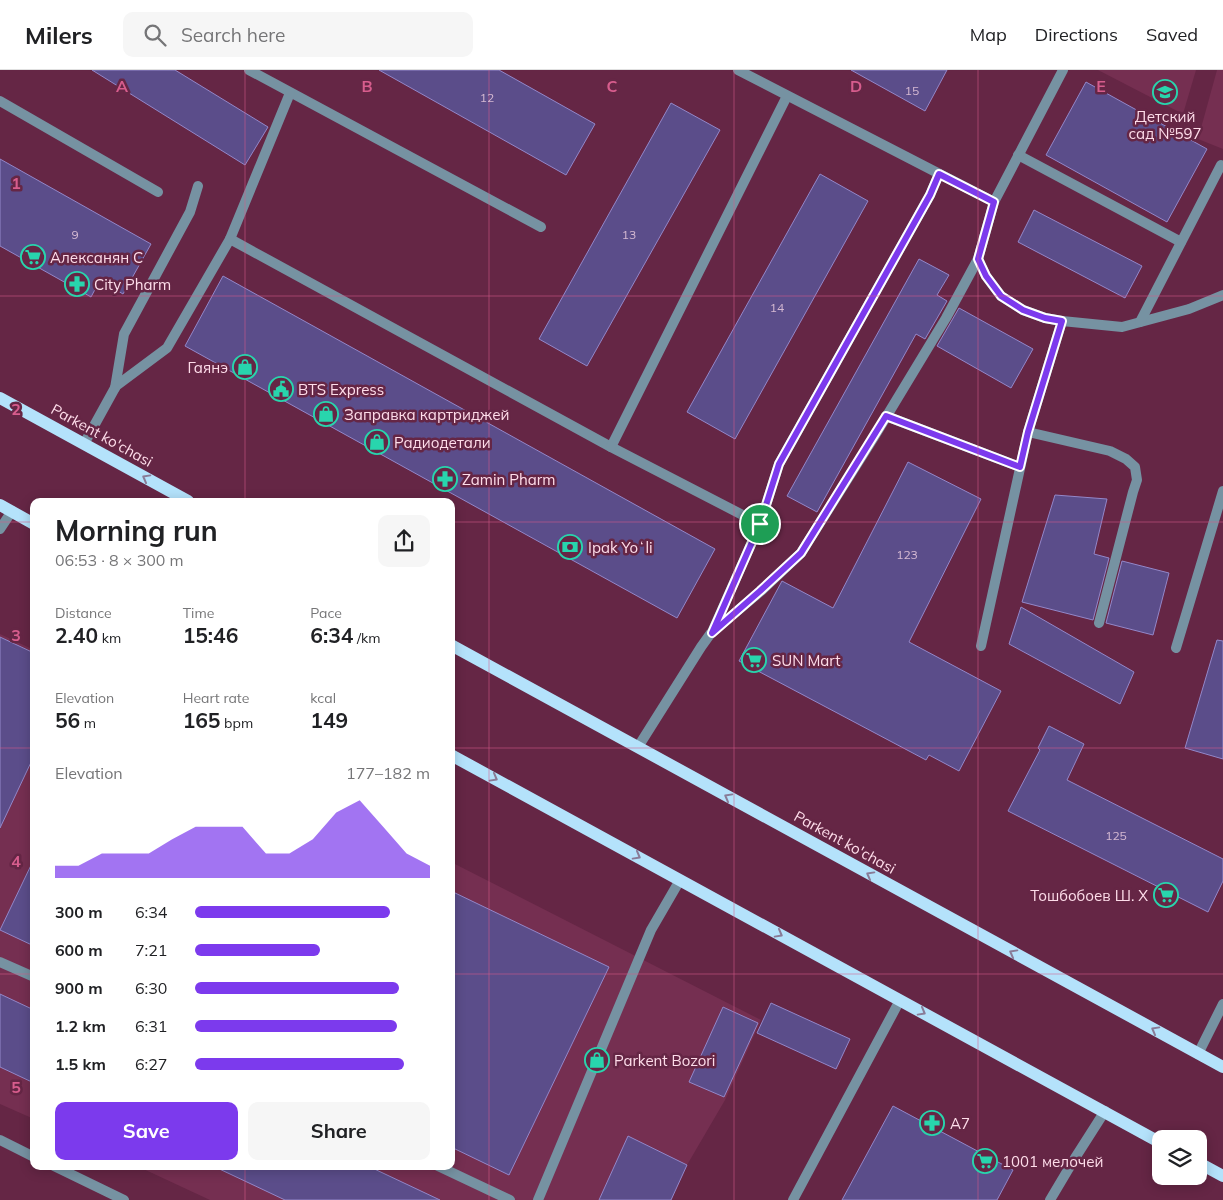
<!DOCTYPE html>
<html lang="en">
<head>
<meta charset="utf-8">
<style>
  body { margin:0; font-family:Mulish,sans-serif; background:#f6f6f6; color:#202124; height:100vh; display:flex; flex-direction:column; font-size:19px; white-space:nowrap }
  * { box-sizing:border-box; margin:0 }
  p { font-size:16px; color:#757577 }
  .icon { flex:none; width:28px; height:28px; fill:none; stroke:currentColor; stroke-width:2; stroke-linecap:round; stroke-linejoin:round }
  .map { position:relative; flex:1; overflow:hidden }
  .drawer { position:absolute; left:30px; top:428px; width:425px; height:672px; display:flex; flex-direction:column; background:#fff; border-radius:10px; box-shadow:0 2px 12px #0003 }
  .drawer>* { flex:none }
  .buttons { position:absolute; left:1152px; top:1060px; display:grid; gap:10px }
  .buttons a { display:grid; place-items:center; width:55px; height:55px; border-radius:10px; background:#fff; box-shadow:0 2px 12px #0003; font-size:25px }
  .pin { position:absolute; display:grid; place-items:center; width:42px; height:42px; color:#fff; margin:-21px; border:2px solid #fff; border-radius:50%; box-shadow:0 1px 5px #0007 }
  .round { display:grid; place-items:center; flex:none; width:52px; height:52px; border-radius:10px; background:#f6f6f6 }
  .head { display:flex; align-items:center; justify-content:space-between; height:85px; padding:0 25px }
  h1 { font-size:28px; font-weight:700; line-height:38px }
  .stats { display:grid; grid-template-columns:repeat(3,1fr); gap:8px; height:85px; padding:5px 25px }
  .stats div { display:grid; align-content:center }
  .stats b { font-size:21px; font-weight:700 }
  .stats small { font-size:14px; font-weight:400 }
  .stats p { font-size:14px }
  .chart { height:140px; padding:10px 25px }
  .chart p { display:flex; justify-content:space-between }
  .chart svg { width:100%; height:90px; margin-top:5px; fill:#7c3aed; opacity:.7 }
  .primary-button { display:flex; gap:10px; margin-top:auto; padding:10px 25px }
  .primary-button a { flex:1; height:58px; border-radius:10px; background:#7c3aed; color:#fff; font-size:20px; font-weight:700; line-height:58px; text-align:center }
  .primary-button a+a { background:#f6f6f6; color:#202124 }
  ul { padding:0 25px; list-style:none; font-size:16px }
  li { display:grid; grid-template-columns:80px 60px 1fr; align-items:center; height:38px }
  li i { height:12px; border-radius:6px; background:#7c3aed }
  header { display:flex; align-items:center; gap:30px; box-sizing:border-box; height:70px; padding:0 25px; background:#fff; border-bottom:1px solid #e0e0e0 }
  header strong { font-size:24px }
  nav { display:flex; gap:28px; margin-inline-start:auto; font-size:18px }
  .search { width:350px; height:45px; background:#f6f6f6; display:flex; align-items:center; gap:12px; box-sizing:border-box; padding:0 18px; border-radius:10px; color:#757577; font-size:19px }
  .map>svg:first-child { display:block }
  .built { fill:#752f51 }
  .building { fill:#5b4d8a; stroke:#9387c9 }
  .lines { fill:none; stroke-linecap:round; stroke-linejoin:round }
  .lane { stroke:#7692a2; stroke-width:10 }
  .street { stroke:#7692a2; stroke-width:10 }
  .primary { stroke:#b4e2fb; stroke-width:12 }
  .oneway { stroke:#897b97 }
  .route-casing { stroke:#fff; stroke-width:10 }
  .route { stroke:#7c3aed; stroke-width:6 }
  .grid { fill:none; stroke:#d75d8d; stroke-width:1; stroke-opacity:0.55 }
  .labels { text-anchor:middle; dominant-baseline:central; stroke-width:5; stroke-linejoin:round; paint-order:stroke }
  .number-label { font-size:12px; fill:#d5b9d2 }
  .poi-label { font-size:15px; fill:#feddea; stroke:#652645; text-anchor:start }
  .street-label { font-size:15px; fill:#feddea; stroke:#652645 }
  .grid-label { font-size:16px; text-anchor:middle; font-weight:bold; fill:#d75d8d; stroke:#652645; stroke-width:5; stroke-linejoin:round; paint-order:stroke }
</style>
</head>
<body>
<header>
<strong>Milers</strong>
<div class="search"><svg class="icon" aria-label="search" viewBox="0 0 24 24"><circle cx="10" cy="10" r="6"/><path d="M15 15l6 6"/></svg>Search here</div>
<nav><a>Map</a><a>Directions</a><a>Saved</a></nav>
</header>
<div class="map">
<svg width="1223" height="1130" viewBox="0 0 1223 1130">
  <rect width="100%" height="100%" fill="#652645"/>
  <g class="built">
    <path d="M1098,0H1196L1183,44Z"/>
    <path d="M1217,0H1223V79L1198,69Z"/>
    <path d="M0,564L34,580V1049L0,1034Z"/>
    <path d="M451,792L761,950L725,1030L687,1095L671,1130H210L137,1096H451Z"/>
  </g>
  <g class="building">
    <path d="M92,0H175L268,57L245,95Z"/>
    <path d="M379,0H499L595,54L566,105Z"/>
    <path d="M851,0H947L925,41Z"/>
    <path d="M1086,12L1207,79L1167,152L1046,85Z"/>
    <path d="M671,33L720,60L587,296L539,269Z"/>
    <path d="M0,89L151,174L123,224L100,210L91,227L0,176Z"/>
    <path d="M820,104L868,131L735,369L687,342Z"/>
    <path d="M1034,140L1142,196L1125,228L1018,172Z"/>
    <path d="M919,189L949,205L937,225L947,231L925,269L916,264L817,442L787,426Z"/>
    <path d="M223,206L715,479L677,548L185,276Z"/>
    <path d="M959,238L1033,279L1011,318L937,276Z"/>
    <path d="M908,392L981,429L909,572L1001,621L959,701L929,685L926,690L739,591L782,511L833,538Z"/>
    <path d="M1055,425L1107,429L1094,484L1109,488L1093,550L1022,532Z"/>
    <path d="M1122,491L1169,503L1153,565L1106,553Z"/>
    <path d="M1021,537L1134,602L1120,634L1009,574Z"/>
    <path d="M0,567L34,583V686L0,758Z"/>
    <path d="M1217,570L1223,571V689L1185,678Z"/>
    <path d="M1049,656L1084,674L1067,710L1223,789V811L1208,842L1008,741L1040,680L1038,678Z"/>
    <path d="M34,789V876L0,860Z"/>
    <path d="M451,821L609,897L509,1105L451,1077Z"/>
    <path d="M0,924L34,940V1013L0,997Z"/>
    <path d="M771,933L850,969L836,999L757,963Z"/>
    <path d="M723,937L758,953L724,1027L689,1012Z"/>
    <path d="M893,1036L1013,1100L997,1130H842Z"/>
    <path d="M628,1066L687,1095L671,1130H599Z"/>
    <path d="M213,1096H368L440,1130H285Z"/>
  </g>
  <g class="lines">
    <g class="lane">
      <path d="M249,0L541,157"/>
      <path d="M0,31L158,122"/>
      <path d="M1018,85L1181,172"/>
      <path d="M994,132L1063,0"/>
      <path d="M230,169L611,377L760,454L713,560"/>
      <path d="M978,189L986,206L1001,226L1023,240L1045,248L1062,251L1122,257L1189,239L1223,225"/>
      <path d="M1140,252L1221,95"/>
      <path d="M115,318L124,264L190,142L198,116"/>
      <path d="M886,346L1020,397"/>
      <path d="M1028,362L1110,381L1126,389L1135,397L1137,410L1133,422L1099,553"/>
      <path d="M84,374L116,316L167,278L230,169L290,23"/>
      <path d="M611,377L787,26"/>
      <path d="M760,454L779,394L930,125L939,104"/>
      <path d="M0,459L12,441"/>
      <path d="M981,576L1028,362L1062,251"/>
      <path d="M1176,578L1223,421"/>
      <path d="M638,677L701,577L711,563L761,521L801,483L874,367L946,248L978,189L994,132L738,0"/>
      <path d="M0,892L34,907"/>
      <path d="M438,1096L510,1130"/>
      <path d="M538,1130L651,860L680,810"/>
    </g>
    <g class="street">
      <path d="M1198,984L1223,934"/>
      <path d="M0,1070L34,1087"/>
      <path d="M54,1096L124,1130"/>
      <path d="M793,1130L900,930"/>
      <path d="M1050,1130L1075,1088L1105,1041"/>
    </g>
    <g class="primary">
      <path d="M0,328L188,431"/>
      <path d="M0,435L34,454"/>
      <path d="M451,575L1223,997"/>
      <path d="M451,685L1161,1073"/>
      <path d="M1199,1093L1223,1106"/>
    </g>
  </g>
  <defs><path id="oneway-chevron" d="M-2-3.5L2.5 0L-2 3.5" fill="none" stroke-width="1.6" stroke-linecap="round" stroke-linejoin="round" transform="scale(1.25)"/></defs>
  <g class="oneway">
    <use href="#oneway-chevron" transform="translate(146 408) rotate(-151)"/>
    <use href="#oneway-chevron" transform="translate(494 708) rotate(29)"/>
    <use href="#oneway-chevron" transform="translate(728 727) rotate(-151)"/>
    <use href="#oneway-chevron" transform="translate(637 786) rotate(29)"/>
    <use href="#oneway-chevron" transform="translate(870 805) rotate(-151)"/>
    <use href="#oneway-chevron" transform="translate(779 864) rotate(29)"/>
    <use href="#oneway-chevron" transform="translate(1013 883) rotate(-151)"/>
    <use href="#oneway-chevron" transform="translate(922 942) rotate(29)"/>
    <use href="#oneway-chevron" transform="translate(1155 960) rotate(-151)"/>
  </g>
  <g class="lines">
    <defs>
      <path id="route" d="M939,104L994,132L978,189L986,206L1001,226L1023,240L1045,248L1062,251L1028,362L1020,397L886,346L801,483L760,521L712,563L760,454L779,394L930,125Z"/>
    </defs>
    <use href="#route" class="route-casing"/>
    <use href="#route" class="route"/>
  </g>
  <path class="grid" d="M245,0V431M489,0V1130M734,0V1130M978,0V1130M0,226H1223M0,452H34M451,452H1223M0,678H34M451,678H1223M0,904H34M451,904H1223M245,1096V1130"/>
  <defs>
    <symbol id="school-ring" viewBox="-11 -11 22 22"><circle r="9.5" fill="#652645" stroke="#28d5ad" stroke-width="1.5"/><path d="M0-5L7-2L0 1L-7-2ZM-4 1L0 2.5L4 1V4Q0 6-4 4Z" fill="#28d5ad"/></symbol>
    <symbol id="supermarket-ring" viewBox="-11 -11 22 22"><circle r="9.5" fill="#652645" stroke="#28d5ad" stroke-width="1.5"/><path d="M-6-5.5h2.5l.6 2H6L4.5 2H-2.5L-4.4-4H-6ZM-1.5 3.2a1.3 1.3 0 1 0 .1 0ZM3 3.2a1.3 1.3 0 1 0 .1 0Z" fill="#28d5ad"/></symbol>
    <symbol id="pharmacy-ring" viewBox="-11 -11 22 22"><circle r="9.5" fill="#652645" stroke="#28d5ad" stroke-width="1.5"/><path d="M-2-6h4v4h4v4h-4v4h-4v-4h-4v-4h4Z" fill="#28d5ad"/></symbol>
    <symbol id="shop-ring" viewBox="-11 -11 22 22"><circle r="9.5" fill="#652645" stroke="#28d5ad" stroke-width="1.5"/><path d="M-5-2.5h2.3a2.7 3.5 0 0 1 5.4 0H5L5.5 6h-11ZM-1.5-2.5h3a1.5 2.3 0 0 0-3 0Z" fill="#28d5ad"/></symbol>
    <symbol id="civic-ring" viewBox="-11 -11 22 22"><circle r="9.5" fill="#652645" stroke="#28d5ad" stroke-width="1.5"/><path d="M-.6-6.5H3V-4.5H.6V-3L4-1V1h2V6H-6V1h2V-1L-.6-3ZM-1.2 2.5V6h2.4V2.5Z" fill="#28d5ad"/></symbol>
    <symbol id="bank-ring" viewBox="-11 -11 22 22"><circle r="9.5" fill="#652645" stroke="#28d5ad" stroke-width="1.5"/><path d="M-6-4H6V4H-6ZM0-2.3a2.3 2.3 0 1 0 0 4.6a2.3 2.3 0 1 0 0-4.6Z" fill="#28d5ad"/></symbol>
  </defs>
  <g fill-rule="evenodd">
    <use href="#school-ring" x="1151" y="8" width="28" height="28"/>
    <use href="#supermarket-ring" x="19" y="173" width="28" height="28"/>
    <use href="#pharmacy-ring" x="63" y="200" width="28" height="28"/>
    <use href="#shop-ring" x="231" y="283" width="28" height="28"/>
    <use href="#civic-ring" x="267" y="305" width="28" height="28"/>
    <use href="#shop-ring" x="312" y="330" width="28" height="28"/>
    <use href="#shop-ring" x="363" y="358" width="28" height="28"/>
    <use href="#pharmacy-ring" x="431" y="395" width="28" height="28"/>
    <use href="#bank-ring" x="556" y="463" width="28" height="28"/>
    <use href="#supermarket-ring" x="740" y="576" width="28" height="28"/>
    <use href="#supermarket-ring" x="1152" y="811" width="28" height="28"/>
    <use href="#shop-ring" x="583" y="976" width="28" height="28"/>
    <use href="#pharmacy-ring" x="918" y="1039" width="28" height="28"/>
    <use href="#supermarket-ring" x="971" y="1077" width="28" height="28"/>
  </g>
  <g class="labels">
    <g class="number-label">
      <text x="912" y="20">15</text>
      <text x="487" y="27">12</text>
      <text x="75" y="164">9</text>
      <text x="629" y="164">13</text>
      <text x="777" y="237">14</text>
      <text x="907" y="484">123</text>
      <text x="1116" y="765">125</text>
    </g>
    <g class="poi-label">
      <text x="1165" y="46" text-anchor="middle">Детский<tspan x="1165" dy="17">сад №597</tspan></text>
      <text x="50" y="187">Алексанян С</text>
      <text x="94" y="214">City Pharm</text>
      <text x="228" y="297" text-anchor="end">Гаянэ</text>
      <text x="298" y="319">BTS Express</text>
      <text x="344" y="344">Заправка картриджей</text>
      <text x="394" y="372">Радиодетали</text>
      <text x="462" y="409">Zamin Pharm</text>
      <text x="588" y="477">Ipak Yoʻli</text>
      <text x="772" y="590">SUN Mart</text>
      <text x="1148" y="825" text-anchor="end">Тошбобоев Ш. Х</text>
      <text x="614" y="990">Parkent Bozori</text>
      <text x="950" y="1053">А7</text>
      <text x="1002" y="1091">1001 мелочей</text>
    </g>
    <g class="street-label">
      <text transform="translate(102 365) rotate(29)">Parkent ko'chasi</text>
      <text transform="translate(845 772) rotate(29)">Parkent ko'chasi</text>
    </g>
  </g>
  <g class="grid-label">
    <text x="122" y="22">A</text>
    <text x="367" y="22">B</text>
    <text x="612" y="22">C</text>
    <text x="856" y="22">D</text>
    <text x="1101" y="22">E</text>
    <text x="16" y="119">1</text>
    <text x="16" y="345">2</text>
    <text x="16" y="571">3</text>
    <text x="16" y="797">4</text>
    <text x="16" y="1023">5</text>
  </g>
</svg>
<div class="buttons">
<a><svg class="icon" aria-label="layers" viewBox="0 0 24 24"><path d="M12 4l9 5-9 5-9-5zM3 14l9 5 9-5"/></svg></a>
</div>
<div class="pin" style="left:760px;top:454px;background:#1e9e55"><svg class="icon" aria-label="arrive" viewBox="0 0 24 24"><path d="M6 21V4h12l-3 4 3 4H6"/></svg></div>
<section class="drawer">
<div class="head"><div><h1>Morning run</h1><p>06:53 · 8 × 300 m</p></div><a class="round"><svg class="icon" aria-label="share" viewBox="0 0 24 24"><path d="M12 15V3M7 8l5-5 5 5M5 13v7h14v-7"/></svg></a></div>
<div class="stats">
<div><p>Distance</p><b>2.40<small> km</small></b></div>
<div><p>Time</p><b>15:46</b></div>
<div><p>Pace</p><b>6:34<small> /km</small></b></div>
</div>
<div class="stats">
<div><p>Elevation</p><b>56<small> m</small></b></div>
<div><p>Heart rate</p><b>165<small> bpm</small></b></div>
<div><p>kcal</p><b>149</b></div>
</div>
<div class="chart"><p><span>Elevation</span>177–182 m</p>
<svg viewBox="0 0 160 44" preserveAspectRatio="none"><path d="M0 44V38L10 38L20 32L30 32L40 32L50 25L60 19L70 19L80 19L90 32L100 32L110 25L120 12L130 6L140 19L150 32L160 38V44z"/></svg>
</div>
<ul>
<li><b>300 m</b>6:34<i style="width:83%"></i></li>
<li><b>600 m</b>7:21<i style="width:53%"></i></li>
<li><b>900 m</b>6:30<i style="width:87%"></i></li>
<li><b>1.2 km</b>6:31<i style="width:86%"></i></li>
<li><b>1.5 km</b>6:27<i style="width:89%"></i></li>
</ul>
<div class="primary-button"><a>Save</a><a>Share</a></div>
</section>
</div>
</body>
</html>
